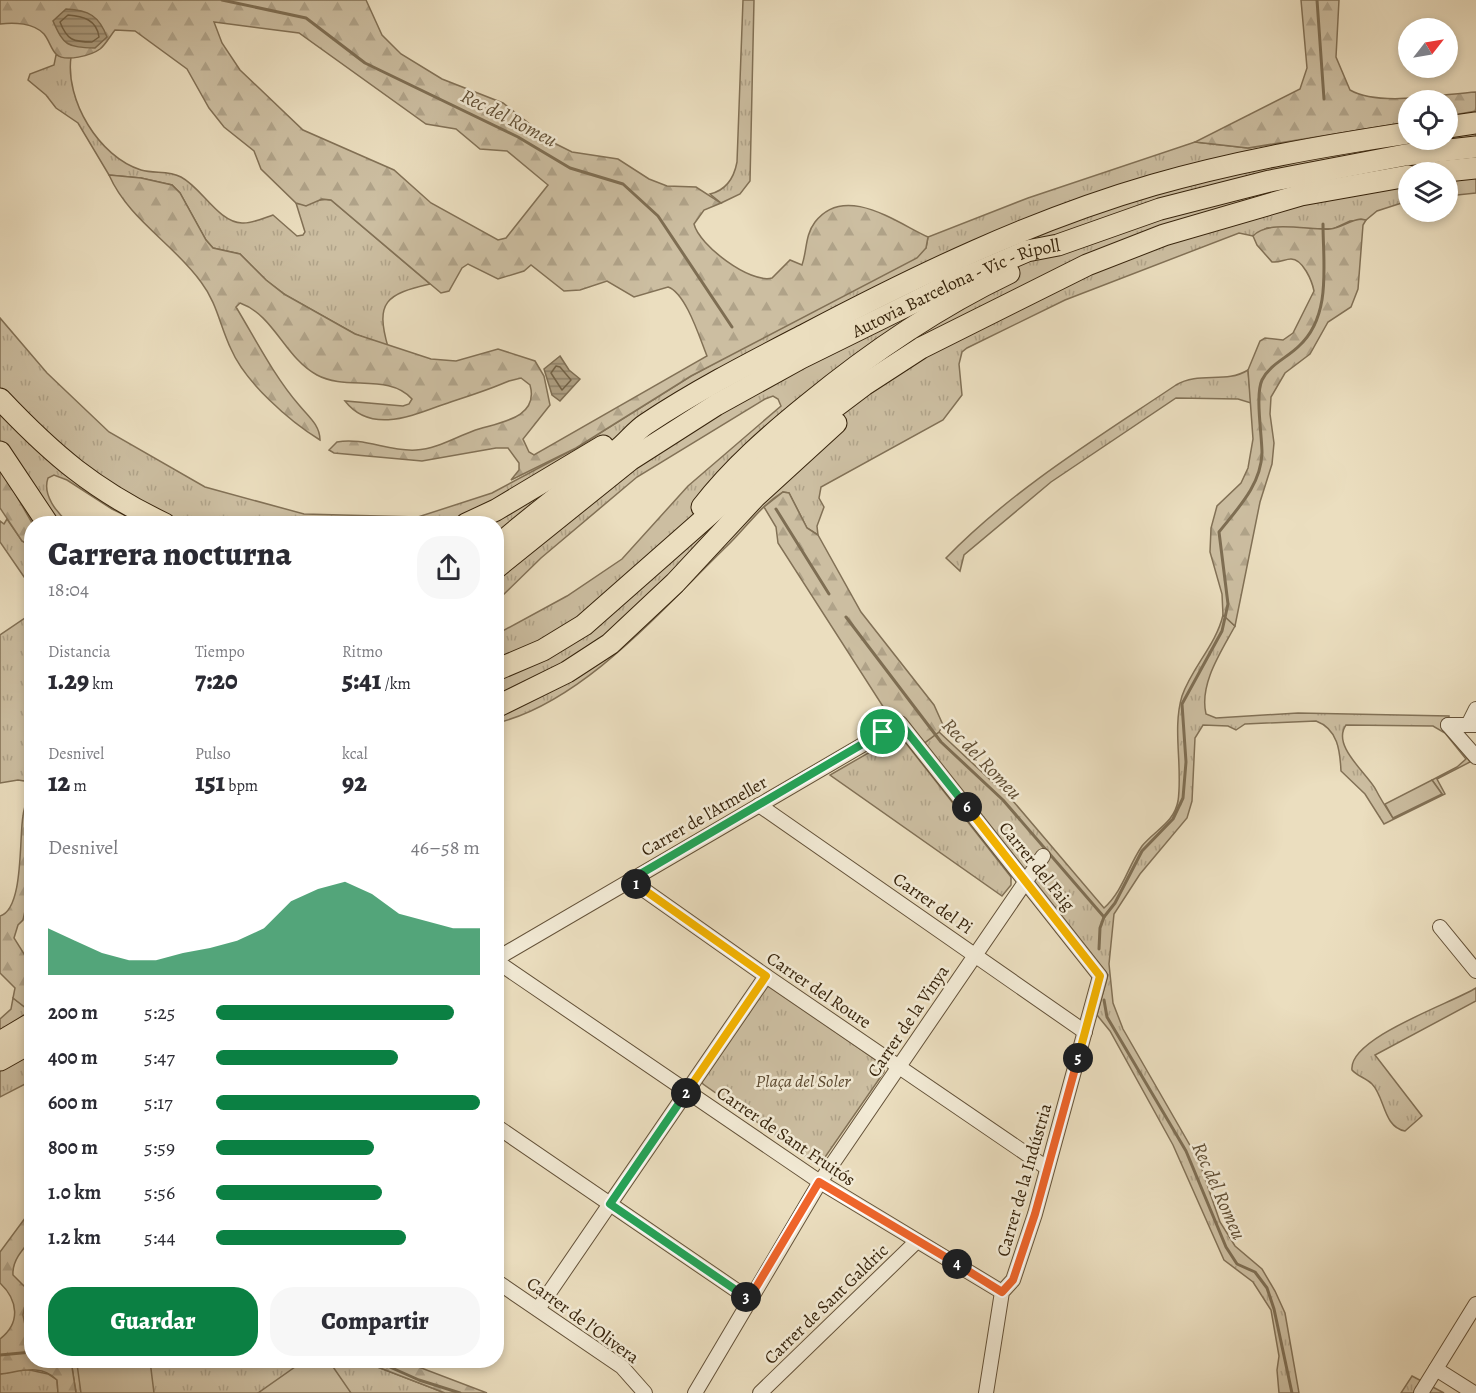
<!DOCTYPE html>
<html lang="es">
<head>
<meta charset="utf-8">
<style>
  body { margin:0; font-family:Alegreya,serif; background:#f7f7f7; color:#2b2b33; height:100vh; display:flex; flex-direction:column; font-size:22px; white-space:nowrap }
  * { box-sizing:border-box; margin:0 }
  p { font-size:20px; color:#7c7c81 }
  .icon { flex:none; width:33px; height:33px; fill:none; stroke:currentColor; stroke-width:2; stroke-linecap:round; stroke-linejoin:round }
  .map { position:relative; flex:1; overflow:hidden }
  .sheet { position:absolute; left:24px; top:516px; width:480px; height:852px; display:flex; flex-direction:column; background:#fff; border-radius:24px; box-shadow:0 3px 9px #0003 }
  .sheet>* { flex:none }
  .needle { width:39px; rotate:59deg }
  .controls { position:absolute; left:1398px; top:18px; display:grid; gap:12px }
  .controls a { display:grid; place-items:center; width:60px; height:60px; border-radius:50%; background:#fff; box-shadow:0 3px 9px #0003; font-size:30px }
  .pin { position:absolute; display:grid; place-items:center; width:51px; height:51px; color:#fff; margin:-26px; border:3px solid #fff; border-radius:50%; box-shadow:0 2px 6px #0007 }
  .km { position:absolute; width:30px; height:30px; margin:-15px; border-radius:50%; background:#222; color:#fff; font-size:16px; line-height:30px; text-align:center }
  .round { display:grid; place-items:center; flex:none; width:63px; height:63px; border-radius:24px; background:#f7f7f7 }
  .summary { display:flex; align-items:center; justify-content:space-between; height:102px; padding:0 24px }
  h1 { font-size:33px; font-weight:800; line-height:45px }
  .stats { display:grid; grid-template-columns:repeat(3,1fr); gap:9px; height:102px; padding:6px 24px }
  .stats div { display:grid; align-content:center }
  .stats b { font-size:26px; font-weight:800 }
  .stats small { font-size:16px; font-weight:400 }
  .stats p { font-size:16px }
  .chart { height:168px; padding:12px 24px }
  .chart p { display:flex; justify-content:space-between }
  .chart svg { width:100%; height:108px; margin-top:6px; fill:#0b8043; opacity:.7 }
  .cta { display:flex; gap:12px; margin-top:auto; padding:12px 24px }
  .cta a { flex:1; height:69px; border-radius:24px; background:#0b8043; color:#fff; font-size:24px; font-weight:800; line-height:69px; text-align:center }
  .cta a+a { background:#f7f7f7; color:#2b2b33 }
  ul { padding:0 24px; list-style:none; font-size:20px }
  li { display:grid; grid-template-columns:96px 72px 1fr; align-items:center; height:45px }
  li i { height:15px; border-radius:8px; background:#0b8043 }
  .map>svg:first-child { display:block }
  .grass { fill:url(#grass-tufts); stroke:#827156; stroke-width:1.5; fill-rule:evenodd }
  .forest { fill:url(#forest-firs); stroke:#827156; stroke-width:1.5; fill-rule:evenodd }
  .garden { fill:#ccbea1; stroke:#827156; stroke-width:1.5 }
  .water { fill:url(#water-rules); stroke:#7e6e53; stroke-width:1.5 }
  .lines { fill:none; stroke-linecap:round; stroke-linejoin:round }
  .shore { stroke:#726247; stroke-width:1.5 }
  .stream { stroke:#7e6e53; stroke-width:3 }
  .minor-casing { stroke:#645239; stroke-width:16 }
  .highway-casing { stroke:#37240c; stroke-width:23 }
  .minor { stroke:#f2ead5; stroke-width:14 }
  .highway { stroke:#ebdebf; stroke-width:21 }
  .split-1-casing { stroke:#fff; stroke-width:12 }
  .split-2-casing { stroke:#fff; stroke-width:12 }
  .split-3-casing { stroke:#fff; stroke-width:12 }
  .split-4-casing { stroke:#fff; stroke-width:12 }
  .split-5-casing { stroke:#fff; stroke-width:12 }
  .split-6-casing { stroke:#fff; stroke-width:12 }
  .split-7-casing { stroke:#fff; stroke-width:12 }
  .split-1 { stroke:#22a559; stroke-width:8 }
  .split-2 { stroke:#f5b400; stroke-width:8 }
  .split-3 { stroke:#22a559; stroke-width:8 }
  .split-4 { stroke:#f0652b; stroke-width:8 }
  .split-5 { stroke:#f0652b; stroke-width:8 }
  .split-6 { stroke:#f5b400; stroke-width:8 }
  .split-7 { stroke:#22a559; stroke-width:8 }
  .labels { text-anchor:middle; dominant-baseline:central; stroke-width:5; stroke-linejoin:round; paint-order:stroke }
  .street-label { font-size:18px; fill:#37240c; stroke:#f2ead5 }
  .park-label { font-size:18px; font-style:italic; fill:#5c4a31; stroke:#f2ead5 }
  .water-label { font-size:20px; font-style:italic; fill:#614f35; stroke:#f2ead5 }
</style>
</head>
<body>
<div class="map">
<svg width="1476" height="1393" viewBox="0 0 1476 1393">
  <defs>
    <pattern id="grass-tufts" width="24" height="20" patternUnits="userSpaceOnUse" patternTransform="scale(1.5)"><rect width="24" height="20" fill="#ccbea1"/><path d="M3 7l-1-3M5 7V3M7 7l1-3M15 17l-1-3M17 17v-4M19 17l1-3" fill="none" stroke="#b0a389"/></pattern>
    <pattern id="forest-firs" width="22" height="20" patternUnits="userSpaceOnUse" patternTransform="scale(1.5)"><rect width="22" height="20" fill="#ccbea1"/><path d="M5 1l3.5 6h-7zM16 11l3.5 6h-7z" fill="#b0a389"/></pattern>
    <pattern id="water-rules" width="6" height="5" patternUnits="userSpaceOnUse" patternTransform="scale(1.5)"><rect width="6" height="5" fill="#ae9f82"/><path d="M0 2.5h6" fill="none" stroke="#8e8169"/></pattern>
  </defs>
  <rect width="100%" height="100%" fill="#ebdebf"/>
  <filter id="stains"><feTurbulence type="fractalNoise" baseFrequency=".00333" numOctaves="4"/><feColorMatrix values="0 0 0 0 .2 0 0 0 0 .09 0 0 0 0 .02 0 0 0 .5 -.17"/></filter>
  <radialGradient id="worn" r=".72"><stop offset=".6" stop-color="#630" stop-opacity="0"/><stop offset="1" stop-color="#630" stop-opacity=".3"/></radialGradient>
  <g class="grass">
    <path d="M743,0H754L750,181L740,194L721,203L710,194C727,190 734,178 737,162Z"/>
    <path d="M56,55L71,57C65,100 99,157 141,170C155,174 168,170 181,177C202,188 218,222 242,223C251,224 264,218 273,215L297,236L303,235L305,232L296,203C309,206 318,197 331,200L430,284C386,294 375,302 388,347L355,334L287,296L266,280L240,254L213,248L206,240L180,193L172,185L141,178L109,175L78,123L56,108L46,95L28,80L30,74L54,65Z"/>
    <path d="M1476,111V193L1448,196V172H1408V201L1377,211L1366,220L1350,221L1333,229L1267,228L1253,236L1239,233L1065,300L967,348L962,352L959,364L962,395L943,420L821,487L819,498L824,507L817,526L818,535L807,528L789,493L783,492C760,506 746,528 727,546C664,607 585,701 497,723V634L567,596L622,559L688,486L781,406L778,399L773,396L765,399L637,477L541,558L497,601L496,524L141,523L112,509L67,480L54,475L48,478C42,495 57,513 69,523H32L0,467V318L47,373L109,432L205,487L304,514L418,517L492,493L576,448L691,376L926,248L928,237L1028,198L1195,142L1248,148L1408,122V140H1448V116Z"/>
    <path d="M1248,370L1251,403L1238,399L1176,398L1051,482L964,555L960,571L946,558C1013,489 1097,438 1176,385C1199,371 1226,384 1248,370Z"/>
    <path d="M7,519L22,541L31,546V587L0,542V521L4,524Z"/>
    <path d="M31,614L32,743L27,756L31,782L18,780L0,783V635Z"/>
    <path d="M1223,615L1235,626C1221,652 1199,684 1206,714L1216,718L1298,713L1449,716V730L1470,762L1437,779L1445,794L1384,824L1365,794L1341,771C1340,751 1338,729 1316,721L1245,724L1236,730L1228,726L1203,725L1195,738L1192,801L1187,818L1140,874L1114,914L1109,964L1113,1003L1123,1029L1199,1161L1220,1222L1235,1246L1262,1269L1275,1291L1285,1313L1299,1393H1279L1277,1370L1279,1356L1271,1310L1253,1282L1224,1260L1173,1145L1110,1031L1097,1015L1108,975L923,744L939,732L1013,801L1104,908C1123,891 1128,866 1142,846C1155,830 1174,823 1178,801C1183,767 1172,729 1182,696C1192,667 1216,645 1223,615ZM1346,725L1433,726L1445,733L1466,759L1457,767L1432,780L1442,794L1393,818C1387,809 1381,800 1376,790C1368,774 1331,746 1346,725Z"/>
    <path d="M896,737L905,742L1011,877V885L1002,896L830,775Z"/>
    <path d="M767,984L883,1065L884,1072L821,1163L814,1162L703,1084L700,1079Z"/>
    <path d="M1476,988V1001L1375,1055L1422,1116L1405,1131C1383,1127 1385,1097 1372,1084C1366,1078 1357,1076 1352,1070C1348,1038 1452,1003 1476,988Z"/>
    <path d="M13,998L31,1012V1081L0,1097V1019L11,1009Z"/>
    <path d="M75,1360L362,1361L445,1393H76L72,1367Z"/>
    <path d="M25,1369L48,1374L57,1380L58,1393H0V1374Z"/>
    <path d="M1412,1376L1444,1393H1401Z"/>
  </g>
  <g class="forest">
    <path d="M0,0H366L382,35L401,54L442,79L503,103L554,143L572,152L618,159L649,179L667,186L696,187L721,203L704,210L694,224C699,245 750,284 772,278L790,260L802,265C807,251 805,235 815,222C845,183 897,223 928,237L926,248L917,258L691,376L576,448L511,480L519,470V463L508,448H496L422,461L334,453L329,450L337,442C364,437 389,452 416,450C436,449 454,438 473,431C494,423 540,420 530,385L521,378L509,381C486,391 462,398 439,406C409,417 370,433 345,401L403,406L409,404L412,399C389,373 346,391 317,375C285,358 274,315 240,303L236,307C256,340 274,376 299,405C308,416 320,425 320,440C289,421 245,382 231,349C220,326 217,303 201,282C173,243 129,220 109,175L141,178L172,185L180,193L206,240L213,248L240,254L266,280L284,294L355,334L431,359L456,361L498,349L535,361L544,376L550,405L523,439L529,452L534,455L707,356C700,339 686,293 668,287L634,297L607,281L580,290L564,291L531,265L524,271L498,279L468,264L462,268L449,291L441,293L331,200L322,199L306,206L296,203L261,169L254,151L224,127L209,108L187,69L135,31L115,30C110,36 106,44 100,49C92,55 65,63 56,54C51,49 49,40 44,34C34,23 14,22 0,24ZM214,22L299,33L426,124L456,129L480,149L507,151L548,185L506,238L498,240L431,203L394,170L303,130L240,70L222,43Z"/>
    <path d="M1301,0H1339L1336,57L1350,90C1379,107 1442,94 1476,92V111L1448,116V100H1408V122L1248,148L1195,142L1300,89L1307,68Z"/>
    <path d="M1361,219L1366,220L1363,225L1358,289L1351,307L1328,322L1310,354L1285,373L1271,397L1270,414L1274,443L1272,464L1260,502L1235,626L1223,615L1222,594L1210,552L1211,528L1217,506L1241,483L1248,468L1253,439L1248,370L1260,341L1265,338L1283,340L1293,333L1314,291C1312,281 1303,259 1291,259C1285,259 1279,263 1272,262L1257,245L1253,236C1268,219 1311,231 1330,229C1341,228 1350,220 1361,219Z"/>
    <path d="M0,467L32,523L31,546L22,541L0,508Z"/>
    <path d="M783,492L789,493L807,528L818,535L861,612L934,705L943,725L939,732L923,744L887,726L884,708L778,543L776,527L764,507Z"/>
    <path d="M31,789V884L23,920L18,925L14,938L31,965V1012L13,998L15,988L0,973V916C24,909 19,837 23,816C24,806 28,798 31,789Z"/>
    <path d="M31,1210V1240C22,1250 12,1261 13,1275L28,1290L23,1315L25,1325L31,1329L32,1360L75,1361L72,1367L76,1393H58L57,1380C41,1363 19,1372 0,1374V1339C21,1323 18,1300 0,1283V1252Z"/>
    <path d="M362,1361H403L487,1393H445Z"/>
  </g>
  <g class="garden">
    <path d="M1432,780L1442,794L1393,818L1385,804Z"/>
    <path d="M305,1360L329,1361L351,1393H258Z"/>
    <path d="M100,1361H150L154,1393H81L77,1364Z"/>
  </g>
  <g class="water">
    <path d="M66,9C89,10 99,16 107,37L95,48C67,47 64,46 53,21Z"/>
    <path d="M560,356L569,370L580,379L560,401L552,395L544,369Z"/>
  </g>
  <g class="lines">
    <g class="shore">
      <path d="M68,15C83,16 97,20 99,37L92,42C73,42 67,40 60,22Z"/>
      <path d="M556,366L560,367L571,380L562,390L551,373Z"/>
    </g>
    <g class="stream">
      <path d="M222,0L306,18L365,63L518,137L570,168L623,184L658,216L732,327"/>
      <path d="M1317,0L1324,99"/>
      <path d="M776,509L829,594"/>
      <path d="M846,617L941,742L1003,800L1104,917"/>
      <path d="M1099,949L1100,928L1104,917L1115,903L1142,851L1173,819L1183,798L1186,762L1182,704L1222,631L1228,604L1219,532C1238,508 1261,485 1262,453C1262,435 1255,395 1262,380C1270,364 1287,358 1299,346C1332,316 1323,264 1323,224"/>
      <path d="M1104,1000L1107,1017L1186,1151L1226,1247L1237,1264L1255,1272L1267,1288L1274,1309L1292,1393"/>
      <path d="M0,1355L32,1352"/>
      <path d="M374,1360L419,1380L460,1393"/>
    </g>
    <defs>
      <g id="minor">
        <path d="M1448,725L1476,757"/>
        <path d="M1448,725H1476"/>
        <path d="M1468,725L1476,709"/>
        <path d="M759,805L1085,1032"/>
        <path d="M630,880L766,976L1047,1168"/>
        <path d="M1440,927L1476,971"/>
        <path d="M496,959L900,723L1100,976L1035,1214L1013,1280L1002,1292L986,1393"/>
        <path d="M496,961L820,1182L1002,1292"/>
        <path d="M496,1126L749,1299"/>
        <path d="M496,1281L622,1367L645,1393"/>
        <path d="M538,1309L766,976"/>
        <path d="M1436,1369L1474,1393"/>
        <path d="M695,1393L820,1182L1043,856"/>
        <path d="M760,1393L917,1241"/>
        <path d="M1421,1393L1476,1304"/>
      </g>
      <g id="highway">
        <path d="M1448,127L1476,123"/>
        <path d="M1437,172L1476,168"/>
        <path d="M0,399C53,455 94,490 165,524"/>
        <path d="M0,452L48,524"/>
        <path d="M702,507C732,468 770,435 807,405C870,353 936,308 1009,273"/>
        <path d="M466,524L496,510L603,446"/>
        <path d="M496,547C535,513 576,483 616,451C627,443 635,431 646,424C697,390 752,362 806,334C918,275 1032,220 1153,185C1237,161 1323,146 1408,133"/>
        <path id="s1" d="M496,568L630,460L716,405L801,358L957,281L1027,251L1058,245L1160,209L1270,181L1405,155L1476,147"/>
        <path d="M496,670L543,650L584,625L811,425L864,385L921,348L1087,265L1164,235L1301,195L1408,176"/>
        <path d="M496,707L567,672L610,644L675,583L755,497L836,423"/>
        <path d="M0,1042L32,1023"/>
        <path d="M0,1060L32,1042"/>
      </g>
    </defs>
    <use href="#minor" class="minor-casing"/>
    <use href="#highway" class="highway-casing"/>
    <use href="#minor" class="minor"/>
    <use href="#highway" class="highway"/>
  </g>
  <g class="lines">
    <defs>
      <path id="split-1" d="M636,884L630,880L883,732"/>
      <path id="split-2" d="M636,884L766,976L686,1093"/>
      <path id="split-3" d="M686,1093L610,1204L746,1297"/>
      <path id="split-4" d="M746,1297L749,1299L819,1182L957,1264"/>
      <path id="split-5" d="M957,1264L1002,1292L1013,1280L1035,1214L1078,1058"/>
      <path id="split-6" d="M967,807L1100,976L1078,1058"/>
      <path id="split-7" d="M883,732L900,723L967,807"/>
    </defs>
    <use href="#split-1" class="split-1-casing"/>
    <use href="#split-2" class="split-2-casing"/>
    <use href="#split-3" class="split-3-casing"/>
    <use href="#split-4" class="split-4-casing"/>
    <use href="#split-5" class="split-5-casing"/>
    <use href="#split-6" class="split-6-casing"/>
    <use href="#split-7" class="split-7-casing"/>
    <use href="#split-1" class="split-1"/>
    <use href="#split-2" class="split-2"/>
    <use href="#split-3" class="split-3"/>
    <use href="#split-4" class="split-4"/>
    <use href="#split-5" class="split-5"/>
    <use href="#split-6" class="split-6"/>
    <use href="#split-7" class="split-7"/>
  </g>
  <g class="labels">
    <g class="street-label">
      <text stroke="none"><textPath href="#s1" startOffset="542">Autovia Barcelona - Vic - Ripoll</textPath></text>
      <text transform="translate(704 816) rotate(-30)">Carrer de l'Atmeller</text>
      <text transform="translate(1037 866) rotate(51)">Carrer del Faig</text>
      <text transform="translate(933 903) rotate(35)">Carrer del Pi</text>
      <text transform="translate(819 990) rotate(34)">Carrer del Roure</text>
      <text transform="translate(908 1021) rotate(-56)">Carrer de la Vinya</text>
      <text transform="translate(786 1136) rotate(34)">Carrer de Sant Fruitós</text>
      <text transform="translate(1024 1180) rotate(-74)">Carrer de la Indústria</text>
      <text transform="translate(826 1304) rotate(-44)">Carrer de Sant Galdric</text>
      <text transform="translate(583 1320) rotate(36)">Carrer de l'Olivera</text>
    </g>
    <g class="park-label">
      <text x="803" y="1081">Plaça del Soler</text>
    </g>
    <g class="water-label">
      <text transform="translate(509 118) rotate(27)">Rec del Romeu</text>
      <text transform="translate(982 759) rotate(46)">Rec del Romeu</text>
      <text transform="translate(1219 1191) rotate(66)">Rec del Romeu</text>
    </g>
  </g>
  <rect width="100%" height="100%" filter="url(#stains)"/>
  <rect width="100%" height="100%" fill="url(#worn)"/>
</svg>
<div class="controls">
<a><svg class="needle" viewBox="-14 -14 28 28"><path d="M0-13l5 13h-10z" fill="#e53935"/><path d="M0 13l5-13h-10z" fill="#7c7c81"/></svg></a>
<a><svg class="icon" aria-label="locate" viewBox="0 0 24 24"><circle cx="12" cy="12" r="6"/><path d="M12 2v4M12 18v4M2 12h4M18 12h4"/></svg></a>
<a><svg class="icon" aria-label="layers" viewBox="0 0 24 24"><path d="M12 4l9 5-9 5-9-5zM3 14l9 5 9-5"/></svg></a>
</div>
<div class="pin" style="left:883px;top:732px;background:#1e9e55"><svg class="icon" aria-label="arrive" viewBox="0 0 24 24"><path d="M6 21V4h12l-3 4 3 4H6"/></svg></div>
<b class="km" style="left:636px;top:884px">1</b>
<b class="km" style="left:686px;top:1093px">2</b>
<b class="km" style="left:746px;top:1297px">3</b>
<b class="km" style="left:957px;top:1264px">4</b>
<b class="km" style="left:1078px;top:1058px">5</b>
<b class="km" style="left:967px;top:807px">6</b>
<section class="sheet">
<div class="summary"><div><h1>Carrera nocturna</h1><p>18:04</p></div><a class="round"><svg class="icon" aria-label="share" viewBox="0 0 24 24"><path d="M12 15V3M7 8l5-5 5 5M5 13v7h14v-7"/></svg></a></div>
<div class="stats">
<div><p>Distancia</p><b>1.29<small> km</small></b></div>
<div><p>Tiempo</p><b>7:20</b></div>
<div><p>Ritmo</p><b>5:41<small> /km</small></b></div>
</div>
<div class="stats">
<div><p>Desnivel</p><b>12<small> m</small></b></div>
<div><p>Pulso</p><b>151<small> bpm</small></b></div>
<div><p>kcal</p><b>92</b></div>
</div>
<div class="chart"><p><span>Desnivel</span>46–58 m</p>
<svg viewBox="0 0 160 44" preserveAspectRatio="none"><path d="M0 44V25L10 30L20 35L30 38L40 38L50 35L60 33L70 30L80 25L90 14L100 9L110 6L120 11L130 19L140 22L150 25L160 25V44z"/></svg>
</div>
<ul>
<li><b>200 m</b>5:25<i style="width:90%"></i></li>
<li><b>400 m</b>5:47<i style="width:69%"></i></li>
<li><b>600 m</b>5:17<i style="width:100%"></i></li>
<li><b>800 m</b>5:59<i style="width:60%"></i></li>
<li><b>1.0 km</b>5:56<i style="width:63%"></i></li>
<li><b>1.2 km</b>5:44<i style="width:72%"></i></li>
</ul>
<div class="cta"><a>Guardar</a><a>Compartir</a></div>
</section>
</div>
</body>
</html>
